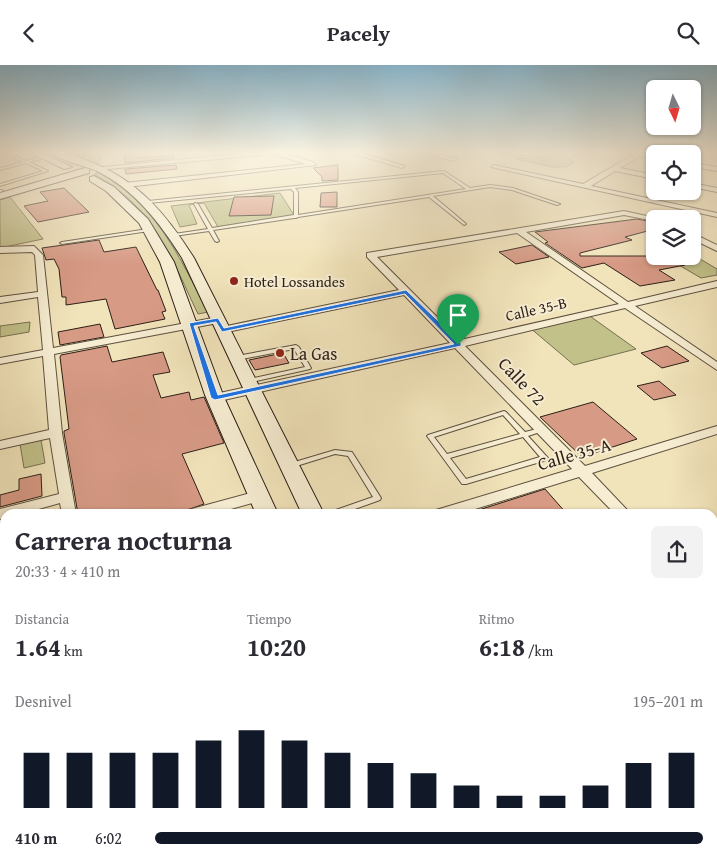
<!DOCTYPE html>
<html lang="es">
<head>
<meta charset="utf-8">
<style>
  body { margin:0; font-family:"Gentium Book Plus",serif; background:#f2f2f3; color:#2b2b33; height:100vh; display:flex; flex-direction:column; font-size:19px; white-space:nowrap }
  * { box-sizing:border-box; margin:0 }
  p { font-size:16px; color:#7c7c81 }
  .icon { flex:none; width:28px; height:28px; fill:none; stroke:currentColor; stroke-width:2; stroke-linecap:round; stroke-linejoin:round }
  .map { position:relative; flex:1; overflow:hidden }
  .details { position:absolute; left:0px; top:444px; width:718px; height:359px; display:flex; flex-direction:column; background:#fff; border-radius:15px 15px 0 0; box-shadow:0 1px 4px #0004 }
  .details>* { flex:none }
  .needle { width:32px; rotate:175deg }
  .buttons { position:absolute; left:646px; top:15px; display:grid; gap:10px }
  .buttons a { display:grid; place-items:center; width:55px; height:55px; border-radius:8px; background:#fff; box-shadow:0 1px 4px #0004; font-size:25px }
  .pin { position:absolute; display:grid; place-items:center; width:42px; height:42px; color:#fff; margin:-51px -21px; border-radius:50% 50% 50% 0; rotate:-45deg; box-shadow:0 0 5px #0007 }
  .pin .icon { rotate:45deg }
  .round { display:grid; place-items:center; flex:none; width:52px; height:52px; border-radius:8px; background:#f2f2f3 }
  .overview { display:flex; align-items:center; justify-content:space-between; height:85px; padding:0 15px }
  h1 { font-size:28px; font-weight:600; line-height:38px }
  .figures { display:grid; grid-template-columns:repeat(3,1fr); gap:8px; height:85px; padding:5px 15px }
  .figures div { display:grid; align-content:center }
  .figures b { font-size:25px; font-weight:600 }
  .figures small { font-size:14px; font-weight:400 }
  .figures p { font-size:14px }
  .chart { height:140px; padding:10px 15px }
  .chart p { display:flex; justify-content:space-between }
  .chart svg { width:100%; height:90px; margin-top:5px; stroke:#111827; stroke-width:6 }
  ul { padding:0 15px; list-style:none; font-size:16px }
  li { display:grid; grid-template-columns:80px 60px 1fr; align-items:center; height:38px }
  li i { height:12px; border-radius:6px; background:#111827 }
  header { display:flex; justify-content:space-between; align-items:center; height:65px; padding:0 15px; background:#fff; font-size:22px; font-weight:600 }
  .map>svg:first-child { display:block }
  .green { fill:#c2c18a; stroke:#777050 }
  .building { fill:#d79a85; stroke:#2c1f16 }
  .lines { fill:none; stroke-linecap:round; stroke-linejoin:round }
  .service-casing { stroke:#5d503f; stroke-width:2 }
  .minor-casing { stroke:#5d503f; stroke-width:2 }
  .secondary-casing { stroke:#2c1f16; stroke-width:2 }
  .service { fill:#f6edd2; fill-rule:evenodd }
  .minor { fill:#f6edd2; fill-rule:evenodd }
  .secondary { fill:#f6edd2; fill-rule:evenodd }
  .route { fill:#1a73e8; stroke:#fff; fill-rule:evenodd }
  .poi-dot { fill:#8f2418; stroke:#f6edd2; stroke-width:2 }
  .labels { text-anchor:middle; dominant-baseline:central; stroke-width:4; stroke-linejoin:round; paint-order:stroke }
  .far-poi-label { font-size:15px; fill:#2c1f16; stroke:#f6edd2; text-anchor:start }
  .far-street-label { font-size:15px; fill:#2c1f16; stroke:#f6edd2 }
  .poi-label { font-size:18px; fill:#2c1f16; stroke:#f6edd2; text-anchor:start }
  .street-label { font-size:18px; fill:#2c1f16; stroke:#f6edd2 }
</style>
</head>
<body>
<header><svg class="icon" aria-label="back" viewBox="0 0 24 24"><path d="M15 5l-7 7 7 7"/></svg>Pacely<svg class="icon" aria-label="search" viewBox="0 0 24 24"><circle cx="10" cy="10" r="6"/><path d="M15 15l6 6"/></svg></header>
<div class="map">
<svg width="717" height="802" viewBox="0 0 717 802">
  <rect width="100%" height="100%" fill="#f1e3ba"/>
  <filter id="stains"><feTurbulence type="fractalNoise" baseFrequency=".004" numOctaves="4"/><feColorMatrix values="0 0 0 0 .2 0 0 0 0 .09 0 0 0 0 .02 0 0 0 .5 -.17"/></filter>
  <radialGradient id="worn" r=".72"><stop offset=".6" stop-color="#630" stop-opacity="0"/><stop offset="1" stop-color="#630" stop-opacity=".3"/></radialGradient>
  <g class="green">
    <path d="M59,87H118L119,88L101,91L97,101L84,96L91,94L90,91L71,92L64,89L68,88Z"/>
    <path d="M537,87H570L561,90L574,97L566,102H552L516,94L545,92L550,90Z"/>
    <path d="M101,107C158,144 178,189 208,247L198,249C180,212 164,169 134,139C123,127 108,118 94,109Z"/>
    <path d="M280,128L294,150L218,162L204,138L189,140L197,159L180,162L171,141Z"/>
    <path d="M10,132L43,174L0,183V135Z"/>
    <path d="M695,191L717,204V210L701,213L672,196Z"/>
    <path d="M587,249L636,284L574,300L529,262Z"/>
    <path d="M30,257L29,267L0,272V261Z"/>
    <path d="M41,375L45,398L24,403L20,379Z"/>
    <path d="M713,776L717,782V802H588L590,800L588,798H712Z"/>
  </g>
  <g class="building">
    <path d="M124,87H135L137,93L173,90L174,93L125,98Z"/>
    <path d="M176,100L177,104L126,109L125,104Z"/>
    <path d="M338,100V115L322,116V112L313,103Z"/>
    <path d="M64,123L89,147L38,157L24,141L48,136L40,127Z"/>
    <path d="M337,127V142H320L321,128Z"/>
    <path d="M274,131L271,150L229,151L234,132Z"/>
    <path d="M637,154L647,156L655,161V164L625,172L632,175L580,188V191H667L685,200L659,205L675,215L640,221L604,198L582,203L545,178L548,177L535,167Z"/>
    <path d="M99,175L104,187L136,182L157,225H158L166,246L162,247L165,254L115,264L106,234L66,240V232H62L59,204L54,194L46,195L42,183Z"/>
    <path d="M532,180L549,192L516,199L499,187Z"/>
    <path d="M100,259L104,272L60,280L58,267Z"/>
    <path d="M107,281L112,297L163,287L170,307L153,310L161,333L189,327L191,335L204,332L224,378L182,389L204,439L176,449H78L64,368V366L69,364L60,292L61,290Z"/>
    <path d="M667,281L689,296L662,303L641,288Z"/>
    <path d="M283,288L289,298L255,305L249,295Z"/>
    <path d="M659,316L676,330L654,335L637,321Z"/>
    <path d="M593,337L637,374L582,392L540,352Z"/>
    <path d="M41,409L42,431L0,442V430L19,425V414Z"/>
    <path d="M545,424L567,449H466Z"/>
  </g>
  <g class="lines">
    <defs>
      <g id="service">
        <path d="M2,87H6L26,96L46,91V93L29,97L48,106L0,121V119L43,106L26,98L0,105V103L23,97Z"/>
        <path d="M444,106L470,123L490,120L513,123L560,139L557,140L512,125L490,122L433,131L465,158L466,159L464,160L429,132L298,152L296,153H294L213,165L219,176L217,177L215,176L209,166L174,171L172,170L174,169L208,164L194,139L195,138L198,139L212,163L294,150V127L291,124L148,138L146,137L148,136ZM443,108L466,124L298,150V127L295,123Z"/>
        <path d="M0,125H2L3,126L0,127Z"/>
        <path d="M148,164H149V166L62,179L60,178L62,177Z"/>
        <path d="M296,280L299,282L311,303L310,304L247,318L245,317L244,316L245,315L305,302L294,284L237,295L234,293L237,291Z"/>
        <path d="M504,346L506,347L525,367L541,363L543,364L544,365L543,366L528,371L548,393L547,395L466,419H462L427,371L428,370ZM503,350L520,369L447,389L434,372ZM523,372L540,392L466,414L450,393Z"/>
        <path d="M335,385L352,387L381,433L380,435L341,449H329L330,447L373,432L348,391L335,389L290,403L287,401L288,399Z"/>
      </g>
      <g id="minor">
        <path d="M259,87H280L313,97L316,100L127,122L123,120L124,118L306,99L273,89L97,105L94,103Z"/>
        <path d="M348,87H357L405,101L402,103Z"/>
        <path d="M420,87H430L457,94L454,96Z"/>
        <path d="M500,87H510L525,91L522,93Z"/>
        <path d="M631,87L655,90V94L641,91L620,103L655,110V114L615,106L591,121L717,148V152L491,102L494,100L583,119L634,89Z"/>
        <path d="M692,98L717,102V106L692,102Z"/>
        <path d="M692,118L717,123V127L692,122Z"/>
        <path d="M624,146L660,154H655V156L624,150L526,167L628,237L717,216V222L635,241L717,297V305L625,243L465,281L585,401L717,361V369L592,408L631,449H615L579,412L459,449H434L436,445L572,404L455,283L215,337L209,333L215,329L450,278L404,230L222,268L217,265L222,262L399,225L367,192V188ZM517,168L619,239L460,275L377,192Z"/>
        <path d="M692,168L717,180V186L692,174Z"/>
        <path d="M34,181L43,190L53,283L218,252L223,255L218,258L54,289L62,368L76,449H62L60,438L21,449H5V453L0,454V444L59,429L50,373L0,384V376L49,365L43,291L0,299V293L43,285L38,232L0,238V232L38,227L35,190L32,187L0,188V182Z"/>
        <path d="M258,426L263,427L265,431L263,435L213,449H186L188,445Z"/>
        <path d="M717,462V474L712,475V463Z"/>
        <path d="M5,496V509L0,510V497Z"/>
        <path d="M712,531L717,533V549L712,547Z"/>
        <path d="M5,621V639L0,641V623Z"/>
        <path d="M717,663V683L712,684V665Z"/>
        <path d="M5,789V798H24L23,802H0V791Z"/>
        <path d="M106,798H128L129,802H105Z"/>
        <path d="M440,798H471L470,802H438Z"/>
      </g>
      <g id="secondary">
        <path d="M29,87H40L72,102L64,104Z"/>
        <path d="M51,87C64,86 76,91 88,96C137,114 167,150 194,193L324,449H302L182,193C160,158 135,125 97,106C83,100 62,97 51,87Z"/>
        <path d="M85,103L89,104V108L0,134V128Z"/>
        <path d="M94,111L114,122L148,154L174,197L223,330L278,449H256L205,330L160,197L139,158L106,126L90,116V112Z"/>
        <path d="M421,798H455L457,802H423Z"/>
        <path d="M481,798H516L518,802H483Z"/>
      </g>
    </defs>
    <use href="#service" class="service-casing"/>
    <use href="#minor" class="minor-casing"/>
    <use href="#secondary" class="secondary-casing"/>
    <use href="#service" class="service"/>
    <use href="#minor" class="minor"/>
    <use href="#secondary" class="secondary"/>
  </g>
  <linearGradient id="sky" x2="0" y2="1"><stop stop-color="#89b8d0"/><stop offset="0.44" stop-color="#f9f2e0"/><stop offset="1" stop-color="#f9f2e0" stop-opacity="0"/></linearGradient>
  <rect width="717" height="199" fill="url(#sky)"/>
  <path class="route" d="M406,225L461,278V281L215,335L211,333L189,258L218,253L224,263ZM405,229L454,279L218,330L194,261L216,257L222,267Z"/>
  <g class="poi-dot">
    <circle cx="234" cy="216" r="5"/>
    <circle cx="280" cy="288" r="5"/>
  </g>
  <g class="labels">
    <g class="far-poi-label">
      <text x="244" y="216">Hotel Lossandes</text>
    </g>
    <g class="far-street-label">
      <text transform="translate(536 244) rotate(-13)">Calle 35-B</text>
    </g>
    <g class="poi-label">
      <text x="290" y="288">La Gas</text>
    </g>
    <g class="street-label">
      <text transform="translate(522 316) rotate(46)">Calle 72</text>
      <text transform="translate(574 389) rotate(-16)">Calle 35-A</text>
    </g>
  </g>
  <rect width="100%" height="100%" filter="url(#stains)"/>
  <rect width="100%" height="100%" fill="url(#worn)"/>
</svg>
<div class="buttons">
<a><svg class="needle" viewBox="-14 -14 28 28"><path d="M0-13l5 13h-10z" fill="#e53935"/><path d="M0 13l5-13h-10z" fill="#7c7c81"/></svg></a>
<a><svg class="icon" aria-label="locate" viewBox="0 0 24 24"><circle cx="12" cy="12" r="6"/><path d="M12 2v4M12 18v4M2 12h4M18 12h4"/></svg></a>
<a><svg class="icon" aria-label="layers" viewBox="0 0 24 24"><path d="M12 4l9 5-9 5-9-5zM3 14l9 5 9-5"/></svg></a>
</div>
<div class="pin" style="left:458px;top:280px;background:#1e9e55"><svg class="icon" aria-label="arrive" viewBox="0 0 24 24"><path d="M6 21V4h12l-3 4 3 4H6"/></svg></div>
<section class="details">
<div class="overview"><div><h1>Carrera nocturna</h1><p>20:33 · 4 × 410 m</p></div><a class="round"><svg class="icon" aria-label="share" viewBox="0 0 24 24"><path d="M12 15V3M7 8l5-5 5 5M5 13v7h14v-7"/></svg></a></div>
<div class="figures">
<div><p>Distancia</p><b>1.64<small> km</small></b></div>
<div><p>Tiempo</p><b>10:20</b></div>
<div><p>Ritmo</p><b>6:18<small> /km</small></b></div>
</div>
<div class="chart"><p><span>Desnivel</span>195–201 m</p>
<svg viewBox="0 0 160 44" preserveAspectRatio="none"><path d="M5 44V17M15 44V17M25 44V17M35 44V17M45 44V11M55 44V6M65 44V11M75 44V17M85 44V22M95 44V27M105 44V33M115 44V38M125 44V38M135 44V33M145 44V22M155 44V17"/></svg>
</div>
<ul>
<li><b>410 m</b>6:02<i style="width:100%"></i></li>
</ul>
</section>
</div>
</body>
</html>
